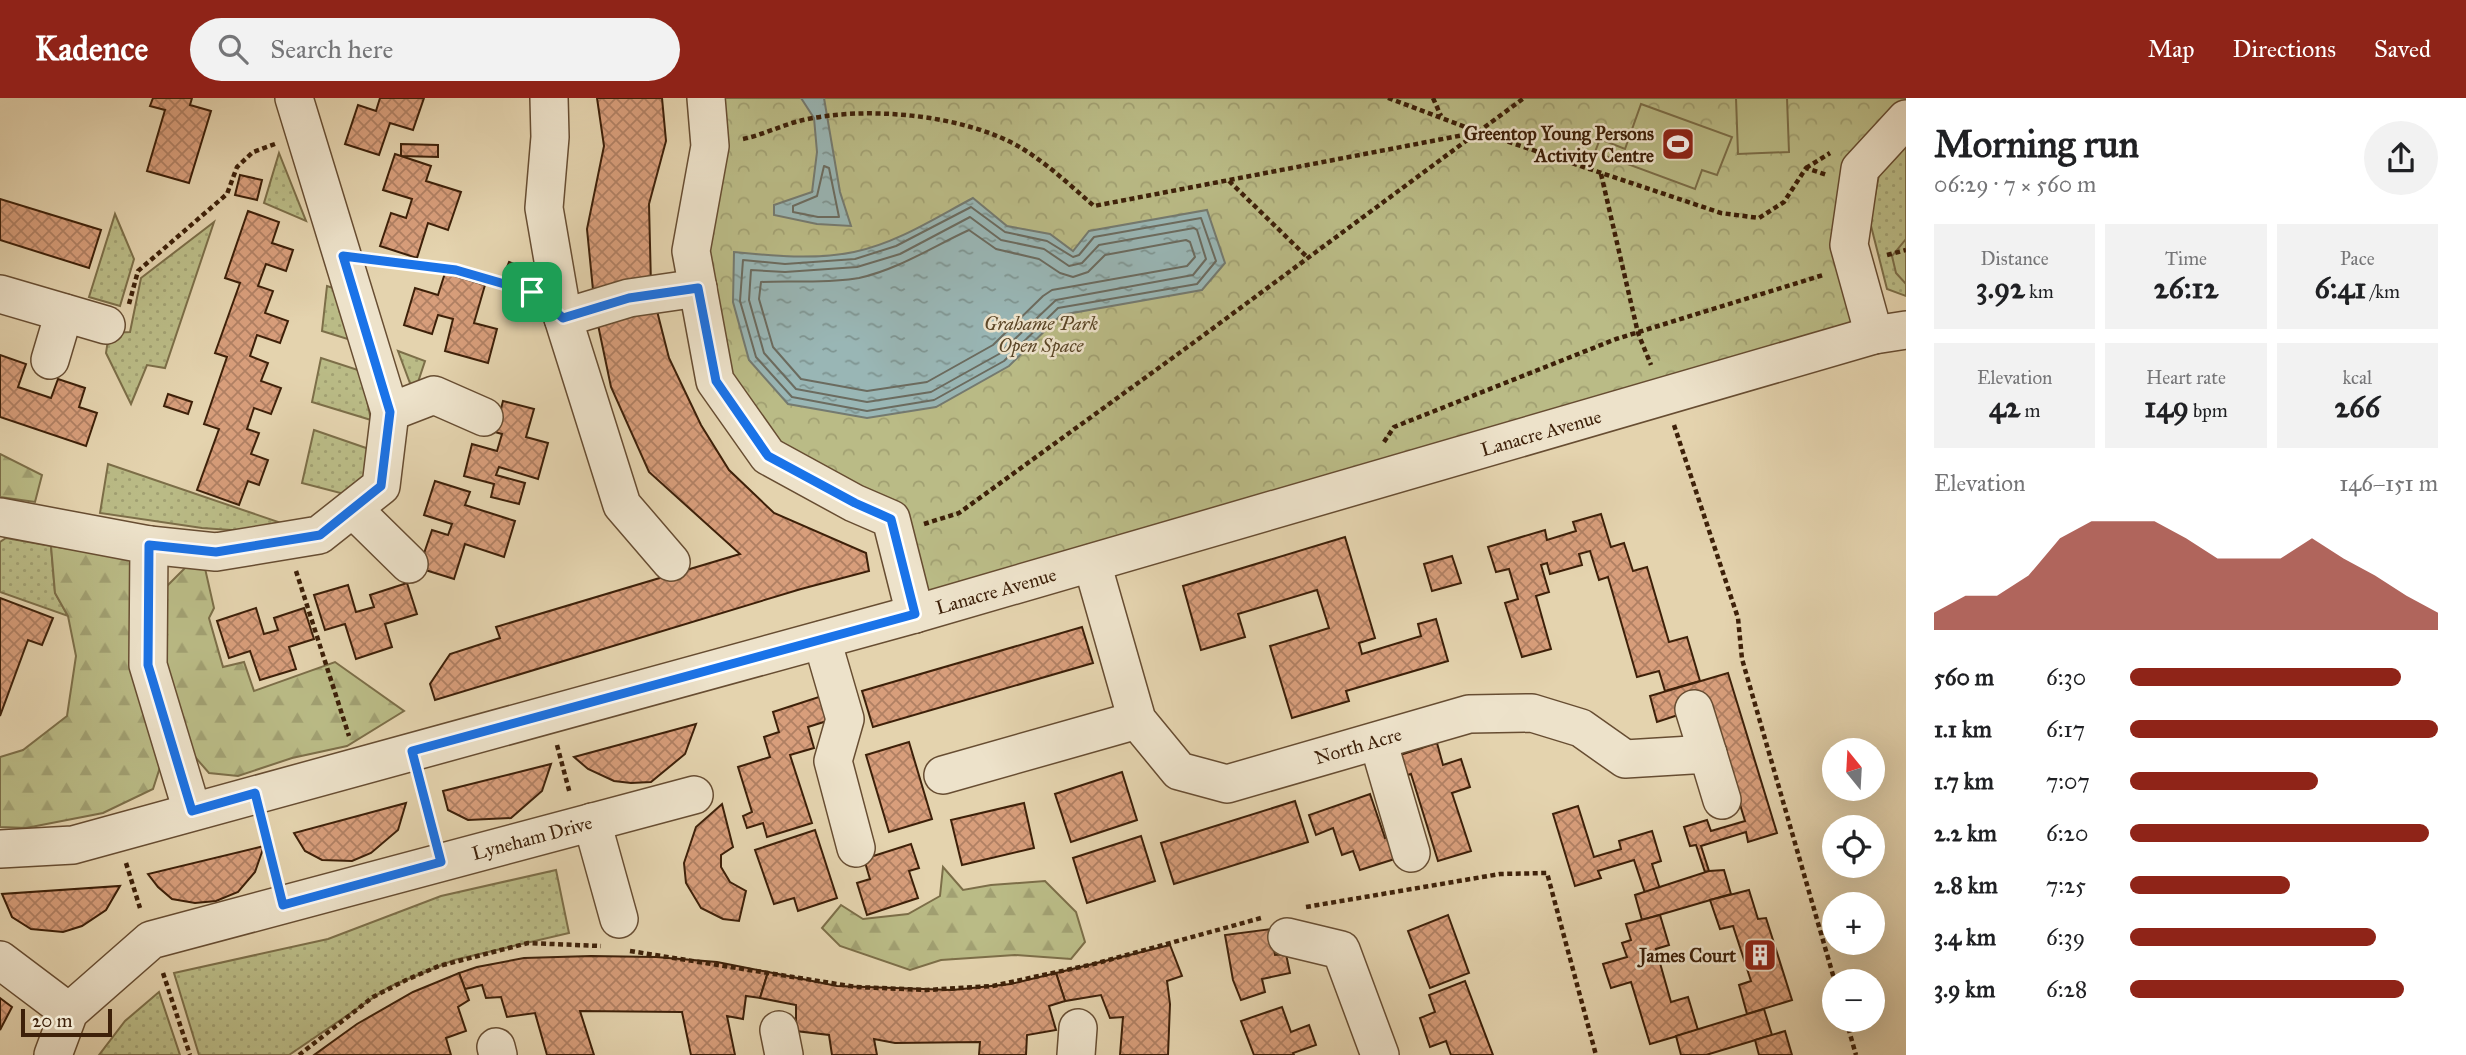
<!DOCTYPE html>
<html lang="en">
<head>
<meta charset="utf-8">
<style>
  body { margin:0; font-family:"IM FELL Great Primer",serif; background:#f2f2f2; color:#202124; height:100vh; display:flex; flex-direction:column; font-size:26px; white-space:nowrap }
  * { box-sizing:border-box; margin:0 }
  p { font-size:23px; color:#757577 }
  .icon { flex:none; width:38px; height:38px; fill:none; stroke:currentColor; stroke-width:2; stroke-linecap:round; stroke-linejoin:round }
  .map { position:relative; flex:1; overflow:hidden }
  .sheet { display:flex; flex-direction:column; background:#fff; width:560px }
  .sheet>* { flex:none }
  .needle { width:46px; rotate:342deg }
  .tools { position:absolute; left:1822px; top:640px; display:grid; gap:14px }
  .tools a { display:grid; place-items:center; width:63px; height:63px; border-radius:50%; background:#fff; box-shadow:0 7px 28px #0002; font-size:35px }
  .scale { position:absolute; left:21px; bottom:18px; width:91px; box-sizing:border-box; padding-left:7px; border:4px solid #3d2009; border-top:0; font-size:19px; line-height:24px; white-space:nowrap; color:#3d2009; -webkit-text-stroke:5px #ede2ca; paint-order:stroke }
  .pin { position:absolute; display:grid; place-items:center; width:60px; height:60px; color:#fff; margin:-30px; border-radius:14px; box-shadow:0 4px 10px #0006 }
  .round { display:grid; place-items:center; flex:none; width:74px; height:74px; border-radius:37px; background:#f2f2f2 }
  .headline { display:flex; align-items:center; justify-content:space-between; height:119px; padding:0 28px }
  h1 { font-size:38px; font-weight:700; line-height:52px }
  .stats { display:grid; grid-template-columns:repeat(3,1fr); gap:10px; height:119px; padding:7px 28px }
  .stats div { display:grid; align-content:center; border-radius:0px; background:#f2f2f2; text-align:center }
  .stats b { font-size:30px; font-weight:700 }
  .stats small { font-size:19px; font-weight:400 }
  .stats p { font-size:19px }
  .chart { height:196px; padding:14px 28px }
  .chart p { display:flex; justify-content:space-between }
  .chart svg { width:100%; height:126px; margin-top:7px; fill:#8f2418; opacity:.7 }
  ul { padding:0 28px; list-style:none; font-size:23px }
  li { display:grid; grid-template-columns:112px 84px 1fr; align-items:center; height:52px }
  li i { height:18px; border-radius:9px; background:#8f2418 }
  header { display:flex; align-items:center; gap:42px; box-sizing:border-box; height:98px; padding:0 35px; background:#8f2418; color:#fff }
  header strong { font-size:33px }
  nav { display:flex; gap:38px; margin-inline-start:auto; font-size:24px }
  .search { width:490px; height:63px; background:#f2f2f2; display:flex; align-items:center; gap:18px; box-sizing:border-box; padding:0 24px; border-radius:38px; color:#757577; font-size:26px }
  main { display:flex; flex:1; min-height:0 }
  .map>svg:first-child { display:block }
  .grass { fill:url(#grass-dots); stroke:#7c6e48; stroke-width:2 }
  .forest { fill:url(#forest-firs); stroke:#7c6e48; stroke-width:2 }
  .park { fill:url(#park-crowns); stroke:#7c6e48; stroke-width:2 }
  .pitch { fill:#babb86; stroke:#7c6e48; stroke-width:2 }
  .water { fill:url(#water-ripples); stroke:#747a70; stroke-width:2 }
  .lines { fill:none; stroke-linecap:round; stroke-linejoin:round }
  .shore { stroke:#6b6b5f; stroke-width:2 }
  .building { fill:url(#building-cross-hatch); stroke:#3d2009; stroke-width:2 }
  .minor-casing { stroke:#674d32; stroke-width:40 }
  .path { stroke:#3d2009; stroke-width:4.5; stroke-dasharray:5 3.5; stroke-linecap:butt }
  .minor { stroke:#ede2ca; stroke-width:37 }
  .route-casing { stroke:#fff; stroke-width:14 }
  .route { stroke:#1a73e8; stroke-width:9 }
  .labels { text-anchor:middle; dominant-baseline:central; stroke-width:5; stroke-linejoin:round; paint-order:stroke }
  .poi-label { font-size:19px; font-weight:bold; fill:#3d2009; stroke:#ede2ca; text-anchor:end }
  .park-label { font-size:19px; font-style:italic; fill:#5c4728; stroke:#ede2ca }
  .street-label { font-size:19px; fill:#3d2009; stroke:#ede2ca }
</style>
</head>
<body>
<header>
<strong>Kadence</strong>
<div class="search"><svg class="icon" aria-label="search" viewBox="0 0 24 24"><circle cx="10" cy="10" r="6"/><path d="M15 15l6 6"/></svg>Search here</div>
<nav><a>Map</a><a>Directions</a><a>Saved</a></nav>
</header>
<main>
<div class="map">
<svg width="1906" height="957" viewBox="0 0 1906 957">
  <defs>
    <pattern id="grass-dots" width="8" height="8" patternUnits="userSpaceOnUse" patternTransform="scale(1.75)"><rect width="8" height="8" fill="#babb86"/><path d="M2 2h.1M6 6h.1" fill="none" stroke="#a1a072" stroke-width="1.8" stroke-linecap="round"/></pattern>
    <pattern id="forest-firs" width="22" height="20" patternUnits="userSpaceOnUse" patternTransform="scale(1.75)"><rect width="22" height="20" fill="#babb86"/><path d="M5 1l3.5 6h-7zM16 11l3.5 6h-7z" fill="#a1a072"/></pattern>
    <pattern id="park-crowns" width="20" height="18" patternUnits="userSpaceOnUse" patternTransform="scale(1.75)"><rect width="20" height="18" fill="#babb86"/><path d="M2 6a3 3 0 1 1 6 0M12 15a3 3 0 1 1 6 0" fill="none" stroke="#a1a072"/></pattern>
    <pattern id="water-ripples" width="26" height="14" patternUnits="userSpaceOnUse" patternTransform="scale(1.75)"><rect width="26" height="14" fill="#99b6b5"/><path d="M2 4q2-2 4 0t4 0M15 11q2-2 4 0t4 0" fill="none" stroke="#7e9491"/></pattern>
    <pattern id="building-cross-hatch" width="8" height="8" patternUnits="userSpaceOnUse" patternTransform="scale(1.75)"><rect width="8" height="8" fill="#d89e7b"/><path d="M0 0l8 8M0 8l8-8" fill="none" stroke="#b08063"/></pattern>
  </defs>
  <rect width="100%" height="100%" fill="#e4d3ae"/>
  <filter id="stains"><feTurbulence type="fractalNoise" baseFrequency=".00286" numOctaves="4"/><feColorMatrix values="0 0 0 0 .2 0 0 0 0 .09 0 0 0 0 .02 0 0 0 .5 -.17"/></filter>
  <radialGradient id="worn" r=".72"><stop offset=".6" stop-color="#630" stop-opacity="0"/><stop offset="1" stop-color="#630" stop-opacity=".3"/></radialGradient>
  <g class="grass">
    <path d="M1906,44V198L1887,191L1870,124L1880,71Z"/>
    <path d="M279,55L306,123L264,105Z"/>
    <path d="M115,116L134,161L120,208L89,199Z"/>
    <path d="M214,124L165,270L147,267L131,306L106,255L109,235L130,234L141,180Z"/>
    <path d="M327,188L336,191L354,243L322,233Z"/>
    <path d="M398,253L425,263L414,296Z"/>
    <path d="M321,260L361,273L371,322L312,304Z"/>
    <path d="M314,332L369,351L365,383L348,397L302,385Z"/>
    <path d="M108,366L290,428L260,434L202,430L100,415Z"/>
    <path d="M6,440L51,448L55,495L68,518L0,494V444Z"/>
    <path d="M556,772L569,835L454,862L389,889L289,957H199L174,875L328,841L441,798Z"/>
    <path d="M159,894L180,957H99L125,923Z"/>
  </g>
  <g class="forest">
    <path d="M1906,141V186L1896,175L1892,158Z"/>
    <path d="M0,356L42,377L35,404L0,399Z"/>
    <path d="M51,448L137,461L162,663L153,691L103,715L26,730L0,729V659L23,652L67,618L76,558L68,518L55,495Z"/>
    <path d="M189,466H204L214,510L209,520L223,569L244,564L254,593L335,564L404,613L347,648L292,660L238,678L209,675L189,652L158,571L163,492Z"/>
    <path d="M943,769L963,792L991,787L1045,783L1076,814L1085,844L1071,861L1015,857L941,862L910,872L840,848L822,830L841,807L863,821L908,816L940,798Z"/>
  </g>
  <path class="park" d="M706,0H1906V20L1861,70L1874,238L918,514L892,422L774,361L713,284L692,154Z"/>
  <g class="pitch">
    <path d="M1736,0H1787L1789,54L1738,56Z"/>
    <path d="M1641,6L1732,39L1717,77L1702,72L1695,91L1595,54L1600,41L1625,51Z"/>
  </g>
  <g class="water">
    <path d="M801,0H824L840,94L851,128L817,126L774,117V107L812,94L817,54L814,20Z"/>
    <path d="M973,100L1007,128L1050,136L1073,153L1089,133L1207,112L1225,165L1202,192L1061,217L1009,268L936,309L867,320L788,306L749,262L733,204L734,154C773,158 815,162 854,154C897,145 935,120 973,100Z"/>
  </g>
  <g class="lines">
    <g class="shore">
      <path d="M824,68L829,70L839,119H818L793,114V108L817,98Z"/>
      <path d="M971,109L1005,134L1047,143L1073,159L1079,157L1094,139L1201,120L1216,163L1197,186L1058,210L1004,263L934,302L867,313L792,299L756,259L740,203L743,162L785,166L855,161L896,148Z"/>
      <path d="M970,119L1001,142L1044,151L1069,168L1082,165L1099,147L1194,130L1197,132L1206,161L1193,177L1056,202L999,256L931,294L867,304L796,291L764,255L749,202L751,172L785,174L857,169L900,156Z"/>
      <path d="M969,132L996,151L1039,161L1060,175L1073,179L1088,174L1105,157L1186,142L1190,144L1195,159L1187,168L1052,192L1043,198L993,247L927,284L867,293L801,281L773,249L759,201L761,184C793,182 827,186 859,180C899,171 932,149 969,132Z"/>
    </g>
  </g>
  <g class="building">
    <path d="M153,0H192L190,7L211,13L189,85L147,73L165,12L150,8Z"/>
    <path d="M380,0H424L413,32L390,25L379,57L345,46L358,7L376,13Z"/>
    <path d="M597,0H662L666,43L649,106L651,187L593,192L587,131L604,48Z"/>
    <path d="M401,46L438,47V59L401,58Z"/>
    <path d="M395,56L431,68L426,83L461,94L448,132L428,125L417,160L380,148L391,115L406,120L412,101L383,92Z"/>
    <path d="M240,77L262,82L257,102L235,97Z"/>
    <path d="M0,101L101,132L89,170L0,142Z"/>
    <path d="M248,113L279,124L272,145L293,152L286,173L266,166L258,188L273,193L265,215L288,223L280,245L257,237L250,258L268,265L261,283L281,290L271,316L254,310L247,331L259,335L251,356L268,362L259,387L248,383L239,407L197,392L219,331L204,326L227,259L215,255L240,185L225,180Z"/>
    <path d="M509,164L532,173L527,186L504,177Z"/>
    <path d="M445,175L485,187L474,225L497,231L488,265L445,253L453,221L438,217L432,236L404,227L415,190L438,197Z"/>
    <path d="M656,209L669,260L701,327L729,372L774,415L866,455L869,473L801,491L435,602L430,586L450,556L500,540L496,529L740,456L649,374L611,289L597,222Z"/>
    <path d="M0,257L26,266L18,289L51,300L58,281L85,290L79,309L97,315L86,348L0,319Z"/>
    <path d="M168,296L192,304L188,316L164,308Z"/>
    <path d="M503,303L534,311L526,339L548,345L538,381L499,369L496,377L525,385L519,406L491,399L494,386L464,378L472,346L497,353L502,336L495,334Z"/>
    <path d="M435,383L470,394L465,407L515,423L504,459L465,446L454,481L419,470L432,432L448,437L452,426L424,417Z"/>
    <path d="M1601,416L1611,449L1624,445L1633,473L1647,469L1669,544L1687,539L1700,583L1665,593L1659,573L1637,579L1608,479L1599,482L1590,453L1579,456L1582,467L1550,476L1547,465L1541,467L1549,494L1536,498L1551,551L1522,559L1505,505L1518,501L1509,471L1496,474L1488,449L1545,432L1547,442L1576,433L1573,424Z"/>
    <path d="M1345,439L1375,540L1359,545L1362,556L1421,538L1418,526L1436,521L1448,563L1346,593L1349,603L1292,620L1270,548L1329,530L1317,492L1238,516L1245,539L1201,552L1183,488Z"/>
    <path d="M1452,458L1461,485L1432,493L1424,466Z"/>
    <path d="M407,485L417,516L385,526L392,549L356,561L345,526L325,532L314,497L348,487L356,514L374,509L370,497Z"/>
    <path d="M0,500L53,520L42,547L28,542L0,618Z"/>
    <path d="M256,510L264,536L278,532L274,520L304,510L314,541L289,549L296,571L260,582L250,553L229,560L217,523Z"/>
    <path d="M1082,529L1093,565L873,629L862,593Z"/>
    <path d="M1728,575L1777,735L1748,744L1746,734L1701,748L1709,773L1705,774L1696,747L1690,748L1684,729L1707,722L1711,733L1745,723L1707,598L1678,606L1681,616L1657,624L1650,598Z"/>
    <path d="M822,598L830,622L808,629L814,650L790,657L812,725L767,739L763,725L747,730L743,718L752,714L738,669L770,659L764,639L779,634L773,614Z"/>
    <path d="M696,626L685,656L651,684L631,685L614,683L588,671L574,659Z"/>
    <path d="M909,644L932,721L889,734L866,657Z"/>
    <path d="M1437,645L1443,667L1461,661L1470,689L1452,695L1471,753L1438,763L1411,676L1401,679L1394,659Z"/>
    <path d="M551,666L542,693L511,720L468,722L448,712L443,693Z"/>
    <path d="M1122,674L1137,722L1071,744L1055,696Z"/>
    <path d="M1370,696L1385,740L1396,736L1404,758L1360,772L1353,753L1342,757L1333,730L1316,737L1309,717Z"/>
    <path d="M1295,703L1308,744L1174,786L1161,745Z"/>
    <path d="M406,705L398,732L371,755L352,763L322,762L305,753L294,735Z"/>
    <path d="M1024,705L1034,750L962,767L951,722Z"/>
    <path d="M722,706L733,749L721,757V769L730,784L746,793L739,823L723,821L701,810L686,785L684,765L696,729Z"/>
    <path d="M1578,708L1594,759L1621,751L1619,743L1652,733L1661,763L1652,766L1660,791L1645,795L1634,762L1598,773L1601,780L1575,788L1553,716Z"/>
    <path d="M815,732L837,800L798,813L794,800L774,806L755,752Z"/>
    <path d="M1141,738L1155,783L1087,805L1073,760Z"/>
    <path d="M911,746L919,770L909,773L918,800L867,817L857,785L870,781L864,761Z"/>
    <path d="M264,748L255,774L238,794L216,803L195,805L172,801L158,789L148,776Z"/>
    <path d="M1724,772L1731,796L1642,822L1635,797L1709,773Z"/>
    <path d="M120,788L106,812L82,828L63,834L31,831L12,819L2,796Z"/>
    <path d="M1749,792L1758,821L1766,820L1792,902L1747,916L1739,887L1751,883L1733,828L1720,831L1710,802Z"/>
    <path d="M1448,817L1469,875L1430,890L1408,833Z"/>
    <path d="M1660,817L1669,847L1656,851L1671,904L1688,899L1698,932L1650,946L1631,884L1611,890L1603,866L1627,859L1622,845L1631,842L1626,826Z"/>
    <path d="M1271,831L1275,857L1286,856L1290,875L1262,881L1265,894L1241,902L1233,882L1225,837Z"/>
    <path d="M1170,847L1182,878L1167,883L1170,906L1168,957H1120L1123,919L1110,920L1101,897L1065,903L1056,875Z"/>
    <path d="M591,858L656,859L717,864L768,874L760,900L746,898L743,921L727,918L735,957H691L682,914L580,913L594,957H547L535,915L507,919L501,899L486,900L482,887L465,891L459,875L477,869L524,860Z"/>
    <path d="M768,874L837,888L952,892L1011,886L1056,875L1065,903L1049,908L1056,932L1027,937L1026,957H979L980,944L895,945L874,941L877,957H832L829,937L796,933V907L760,900Z"/>
    <path d="M459,875L469,902L458,909L466,933L446,940L451,957H314L357,926L413,894Z"/>
    <path d="M1465,883L1493,957H1451L1446,943L1430,949L1420,920L1435,914L1429,897Z"/>
    <path d="M0,900L12,909L0,932Z"/>
    <path d="M1282,909L1291,934L1309,927L1316,947L1293,955L1294,957H1254L1241,923Z"/>
    <path d="M1764,911L1772,937L1706,957H1681L1676,938Z"/>
    <path d="M1785,933L1792,957H1759L1755,942Z"/>
  </g>
  <g class="lines">
    <defs>
      <g id="minor">
        <path d="M549,0L550,39L544,110L563,220L622,407L671,464"/>
        <path d="M706,0L710,48L691,153L715,283L768,358L854,405L891,421L915,516"/>
        <path d="M0,196L106,227"/>
        <path d="M563,220L629,200L698,190"/>
        <path d="M1874,237L1849,147L1860,71L1906,21"/>
        <path d="M50,262L64,215"/>
        <path d="M390,314L434,297L484,319"/>
        <path d="M353,411L409,466"/>
        <path d="M0,419L149,447L148,567L192,713"/>
        <path d="M149,447L216,454L319,437L381,388L390,314L294,0"/>
        <path d="M1092,465L1137,622L1179,673L1227,686L1469,616L1532,615L1581,630L1625,661L1708,656L1722,702"/>
        <path d="M822,542L845,621L833,663L856,750"/>
        <path d="M1694,611L1708,656"/>
        <path d="M1378,643L1411,755"/>
        <path d="M943,677L1137,622"/>
        <path d="M592,724L619,821"/>
        <path d="M0,751L73,747L915,516L1874,237L1906,232"/>
        <path d="M1287,839L1341,852L1380,957"/>
        <path d="M0,862L69,914"/>
        <path d="M779,932L784,957"/>
        <path d="M496,949L498,957"/>
        <path d="M53,957L69,914L151,842L694,697"/>
        <path d="M1076,957L1078,930"/>
      </g>
    </defs>
    <use href="#minor" class="minor-casing"/>
    <g class="path">
      <path d="M1388,0L1479,34L1721,115L1759,120L1784,104L1806,70L1827,77"/>
      <path d="M1433,0L1441,18"/>
      <path d="M743,41C762,37 780,28 799,23C863,7 966,16 1023,51C1049,67 1072,89 1094,108L1479,34"/>
      <path d="M1806,70L1830,55"/>
      <path d="M1601,76L1638,235L1651,267"/>
      <path d="M1229,83L1308,160"/>
      <path d="M1887,157L1906,152"/>
      <path d="M378,162L456,172L524,192"/>
      <path d="M129,206L138,173L227,96L237,69L253,54L275,46"/>
      <path d="M1674,327L1738,520L1742,561L1835,884"/>
      <path d="M1384,344L1394,329L1616,241L1823,177"/>
      <path d="M924,426L959,415L1193,245L1524,0"/>
      <path d="M296,473L349,638"/>
      <path d="M557,647L570,696"/>
      <path d="M420,684L433,733"/>
      <path d="M263,727L275,776"/>
      <path d="M126,765L140,810"/>
      <path d="M1306,809L1500,776L1547,775L1596,957"/>
      <path d="M630,853L856,889L927,892L993,888L1094,866L1261,820"/>
      <path d="M163,875L190,957"/>
      <path d="M1846,922L1856,957"/>
      <path d="M299,957L373,899L406,882L439,868L528,845L601,848"/>
    </g>
    <use href="#minor" class="minor"/>
  </g>
  <g class="lines">
    <defs>
      <path id="route" d="M343,158L456,172L532,194L563,220L629,200L698,190L716,283L768,358L855,405L891,421L915,516L412,653L441,764L283,807L255,695L192,713L148,567L149,447L216,454L320,437L381,388L390,314Z"/>
    </defs>
    <use href="#route" class="route-casing"/>
    <use href="#route" class="route"/>
  </g>
  <defs>
    <symbol id="stadium-square" viewBox="-11 -11 22 22"><rect x="-9" y="-9" width="18" height="18" rx="4" fill="#8f2418" stroke="#ede2ca"/><path d="M0-5a6.5 5 0 1 0 0 10a6.5 5 0 1 0 0-10ZM-3.5-1.8h7v3.6h-7Z" fill="#fff"/></symbol>
    <symbol id="building-square" viewBox="-11 -11 22 22"><rect x="-9" y="-9" width="18" height="18" rx="4" fill="#8f2418" stroke="#ede2ca"/><path d="M-4-6H4V6H1V3H-1V6H-4ZM-2.5-4.3h1.7v1.8h-1.7ZM.8-4.3h1.7v1.8H.8ZM-2.5-1h1.7V.8h-1.7ZM.8-1h1.7V.8H.8Z" fill="#fff"/></symbol>
  </defs>
  <g fill-rule="evenodd">
    <use href="#stadium-square" x="1659" y="27" width="38" height="38"/>
    <use href="#building-square" x="1741" y="838" width="38" height="38"/>
  </g>
  <g class="labels">
    <g class="poi-label">
      <text x="1654" y="35">Greentop Young Persons<tspan x="1654" dy="22">Activity Centre</tspan></text>
      <text x="1736" y="857">James Court</text>
    </g>
    <g class="park-label">
      <text x="1041" y="225">Grahame Park<tspan x="1041" dy="22">Open Space</tspan></text>
    </g>
    <g class="street-label">
      <text transform="translate(1541 335) rotate(-16)">Lanacre Avenue</text>
      <text transform="translate(996 493) rotate(-16)">Lanacre Avenue</text>
      <text transform="translate(1358 648) rotate(-16)">North Acre</text>
      <text transform="translate(532 740) rotate(-15)">Lyneham Drive</text>
    </g>
  </g>
  <rect width="100%" height="100%" filter="url(#stains)"/>
  <rect width="100%" height="100%" fill="url(#worn)"/>
</svg>
<div class="tools">
<a><svg class="needle" viewBox="-14 -14 28 28"><path d="M0-13l5 13h-10z" fill="#e53935"/><path d="M0 13l5-13h-10z" fill="#757577"/></svg></a>
<a><svg class="icon" aria-label="locate" viewBox="0 0 24 24"><circle cx="12" cy="12" r="6"/><path d="M12 2v4M12 18v4M2 12h4M18 12h4"/></svg></a>
<a>+</a>
<a>−</a>
</div>
<div class="scale">20 m</div>
<div class="pin" style="left:532px;top:194px;background:#1e9e55"><svg class="icon" aria-label="arrive" viewBox="0 0 24 24"><path d="M6 21V4h12l-3 4 3 4H6"/></svg></div>
</div>
<section class="sheet">
<div class="headline"><div><h1>Morning run</h1><p>06:29 · 7 × 560 m</p></div><a class="round"><svg class="icon" aria-label="share" viewBox="0 0 24 24"><path d="M12 15V3M7 8l5-5 5 5M5 13v7h14v-7"/></svg></a></div>
<div class="stats">
<div><p>Distance</p><b>3.92<small> km</small></b></div>
<div><p>Time</p><b>26:12</b></div>
<div><p>Pace</p><b>6:41<small> /km</small></b></div>
</div>
<div class="stats">
<div><p>Elevation</p><b>42<small> m</small></b></div>
<div><p>Heart rate</p><b>149<small> bpm</small></b></div>
<div><p>kcal</p><b>266</b></div>
</div>
<div class="chart"><p><span>Elevation</span>146–151 m</p>
<svg viewBox="0 0 160 44" preserveAspectRatio="none"><path d="M0 44V38L10 32L20 32L30 25L40 12L50 6L60 6L70 6L80 12L90 19L100 19L110 19L120 12L130 19L140 25L150 32L160 38V44z"/></svg>
</div>
<ul>
<li><b>560 m</b>6:30<i style="width:88%"></i></li>
<li><b>1.1 km</b>6:17<i style="width:100%"></i></li>
<li><b>1.7 km</b>7:07<i style="width:61%"></i></li>
<li><b>2.2 km</b>6:20<i style="width:97%"></i></li>
<li><b>2.8 km</b>7:25<i style="width:52%"></i></li>
<li><b>3.4 km</b>6:39<i style="width:80%"></i></li>
<li><b>3.9 km</b>6:28<i style="width:89%"></i></li>
</ul>
</section>
</main>
</body>
</html>
